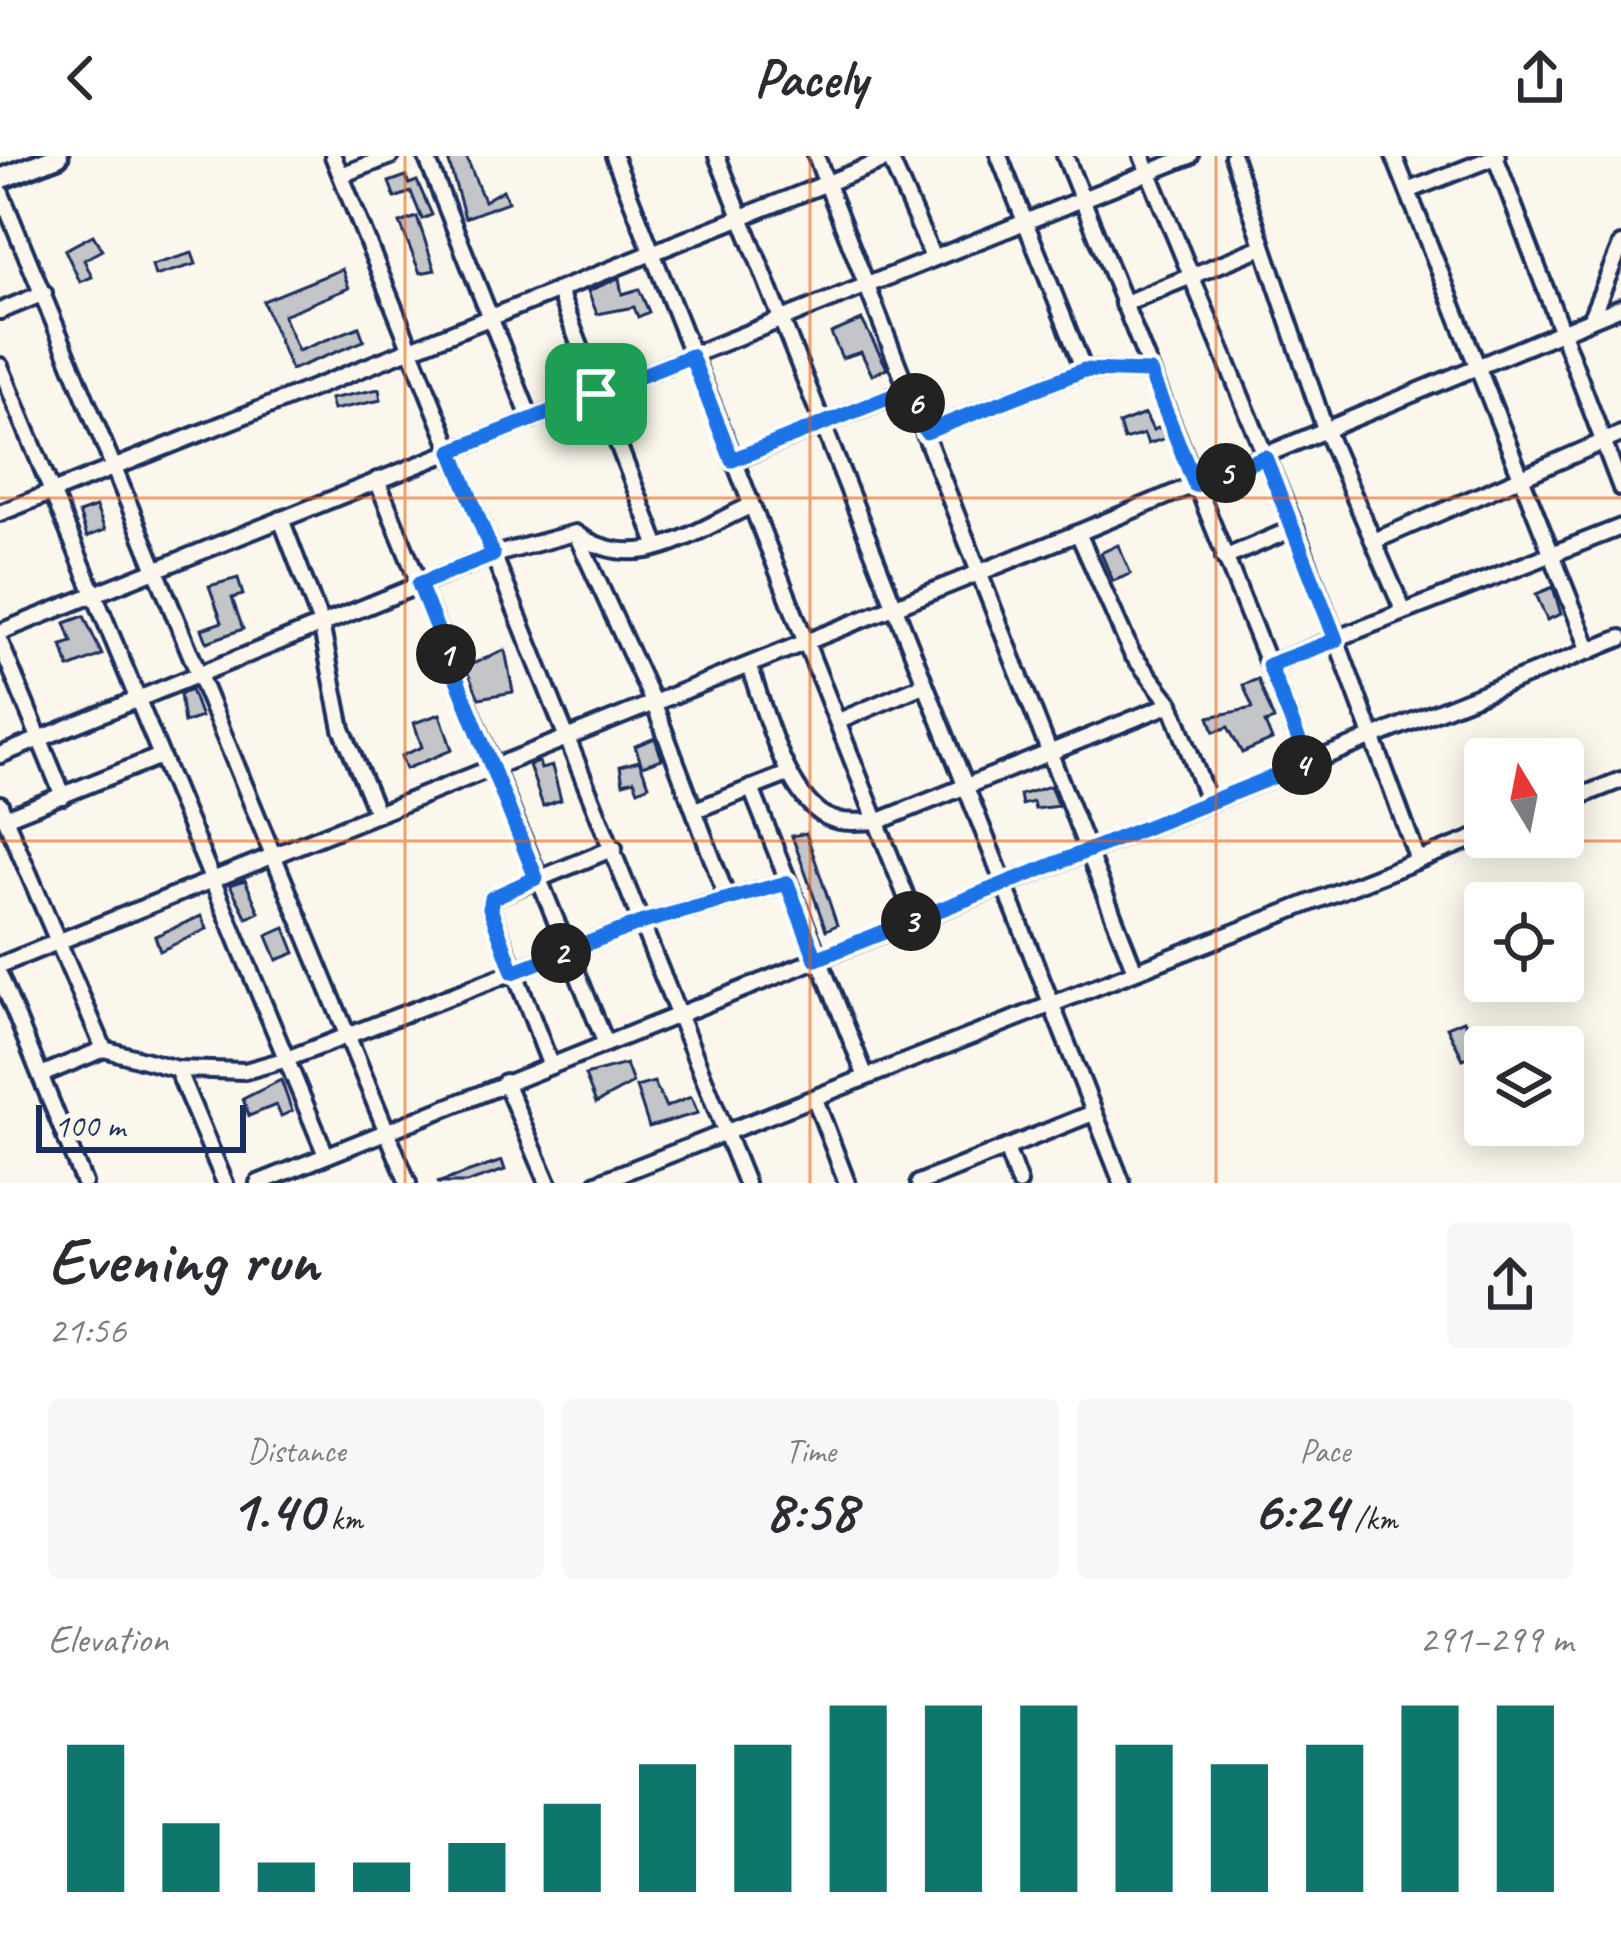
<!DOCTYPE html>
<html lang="en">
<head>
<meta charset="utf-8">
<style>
  body { margin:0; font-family:Caveat,sans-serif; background:#f7f7f7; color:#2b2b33; height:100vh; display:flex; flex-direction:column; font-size:45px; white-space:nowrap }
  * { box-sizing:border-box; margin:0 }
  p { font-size:39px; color:#7c7c81 }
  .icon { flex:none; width:66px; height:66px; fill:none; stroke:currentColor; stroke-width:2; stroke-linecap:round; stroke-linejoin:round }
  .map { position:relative; height:1027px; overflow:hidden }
  .side { display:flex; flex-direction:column; background:#fff; flex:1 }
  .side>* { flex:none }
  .needle { width:78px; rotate:350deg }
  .controls { position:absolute; left:1464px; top:582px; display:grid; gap:24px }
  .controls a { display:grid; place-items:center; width:120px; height:120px; border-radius:12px; background:#fff; box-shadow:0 6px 30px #0003; font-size:60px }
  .scale { position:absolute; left:36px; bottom:30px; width:210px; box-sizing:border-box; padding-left:12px; border:6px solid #1b2f5e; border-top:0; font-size:33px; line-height:42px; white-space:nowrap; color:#1b2f5e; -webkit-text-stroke:9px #fbf7ec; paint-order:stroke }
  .pin { position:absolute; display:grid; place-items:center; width:102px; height:102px; color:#fff; margin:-51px; border-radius:24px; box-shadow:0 6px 18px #0006 }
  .km { position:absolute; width:60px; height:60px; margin:-30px; border-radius:50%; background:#222; color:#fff; font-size:33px; line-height:60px; text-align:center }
  .round { display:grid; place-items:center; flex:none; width:126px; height:126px; border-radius:12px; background:#f7f7f7 }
  .headline { display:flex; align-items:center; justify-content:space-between; height:204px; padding:0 48px }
  h1 { font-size:66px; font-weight:700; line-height:90px }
  .figures { display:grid; grid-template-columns:repeat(3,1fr); gap:18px; height:204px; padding:12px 48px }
  .figures div { display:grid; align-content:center; border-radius:12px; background:#f7f7f7; text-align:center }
  .figures b { font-size:60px; font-weight:700 }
  .figures small { font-size:33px; font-weight:400 }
  .figures p { font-size:33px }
  .chart { height:336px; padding:24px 48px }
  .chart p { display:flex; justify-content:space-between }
  .chart svg { width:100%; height:216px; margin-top:12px; stroke:#0f766e; stroke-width:6 }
  header { display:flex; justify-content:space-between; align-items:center; height:156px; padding:0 48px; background:#fff; font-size:54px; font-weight:700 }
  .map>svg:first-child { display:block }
  .building { fill:#c3c5c9; stroke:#1b2f5e; stroke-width:3 }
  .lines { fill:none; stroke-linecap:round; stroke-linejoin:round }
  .street-casing { stroke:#1b2f5e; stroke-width:22 }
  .secondary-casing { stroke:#1b2f5e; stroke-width:27 }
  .street { stroke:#fbf7ec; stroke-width:14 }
  .secondary { stroke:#fbf7ec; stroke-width:18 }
  .route-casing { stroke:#fff; stroke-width:24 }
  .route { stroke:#1a73e8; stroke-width:15 }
  .grid { fill:none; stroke:#e8590c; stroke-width:3; stroke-opacity:0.55 }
</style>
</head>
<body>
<header><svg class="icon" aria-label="back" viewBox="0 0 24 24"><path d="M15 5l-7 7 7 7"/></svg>Pacely<svg class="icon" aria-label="share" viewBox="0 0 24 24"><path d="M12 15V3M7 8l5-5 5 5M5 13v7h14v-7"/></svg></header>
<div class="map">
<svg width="1621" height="1027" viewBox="0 0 1621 1027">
  <rect width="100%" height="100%" fill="#fbf7ec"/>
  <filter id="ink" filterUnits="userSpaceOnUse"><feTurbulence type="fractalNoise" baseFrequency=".00833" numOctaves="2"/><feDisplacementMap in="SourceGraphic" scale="24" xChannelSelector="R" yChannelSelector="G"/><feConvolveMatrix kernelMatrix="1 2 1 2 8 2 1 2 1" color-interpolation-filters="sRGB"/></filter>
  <g filter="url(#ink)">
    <g class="building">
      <path d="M447,0H466L484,45L503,34L508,46L465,62Z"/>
      <path d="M406,20L409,28L417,25L432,59L422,63L411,36L395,42L389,26Z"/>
      <path d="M417,61L435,114L420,117L400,67Z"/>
      <path d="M93,79L102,94L84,104L92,121L80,126L65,94Z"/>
      <path d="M192,97L196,108L155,120L152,109Z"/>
      <path d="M342,113L349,132L283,159L298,195L359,171L364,185L291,214L263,145Z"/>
      <path d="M619,122L622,138L639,133L649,156L638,161L634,151L597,158L588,135Z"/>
      <path d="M862,164L887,212L872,219L861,196L842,202L831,177Z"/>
      <path d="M379,233L381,244L333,254L330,243Z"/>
      <path d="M1145,258L1153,274L1161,271L1166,282L1148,288L1144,278L1124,284L1119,268Z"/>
      <path d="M96,351L105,374L87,381L79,357Z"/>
      <path d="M1118,389L1131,418L1113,425L1101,397Z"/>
      <path d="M238,422L243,439L232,442L243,473L207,486L202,473L222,466L209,430Z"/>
      <path d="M1553,431L1561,458L1547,464L1536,438Z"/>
      <path d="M84,460L102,499L69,512L62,489L72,486L65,467Z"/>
      <path d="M505,494L513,536L479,542L465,511Z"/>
      <path d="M1258,523L1274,564L1265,567L1272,584L1242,597L1228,571L1214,576L1209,561L1253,552L1243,529Z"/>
      <path d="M191,534L201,561L184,567L180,538Z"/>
      <path d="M440,558L452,594L406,613L401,600L422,591L414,567Z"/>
      <path d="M655,582L662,603L642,610L635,590Z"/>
      <path d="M639,605L649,629L638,634L634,624L623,627L620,610Z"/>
      <path d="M539,606L541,613L552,610L561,644L543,650L529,609Z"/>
      <path d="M1050,630L1058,650L1035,653L1033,646L1022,649L1020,639Z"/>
      <path d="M806,677L837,769L826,774L792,680Z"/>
      <path d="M245,724L259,756L247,762L230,729Z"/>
      <path d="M201,760L207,773L160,795L155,780Z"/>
      <path d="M285,772L295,797L277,804L267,780Z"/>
      <path d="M1464,864L1479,896L1463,903L1447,871Z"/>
      <path d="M626,908L633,927L596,947L585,919Z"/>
      <path d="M281,924L292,955L281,960L276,949L249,960L243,943Z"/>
      <path d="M654,926L666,951L691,941L698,957L649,971L636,931Z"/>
      <path d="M502,1005L505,1014L466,1027H437Z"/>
    </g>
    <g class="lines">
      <defs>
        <g id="street">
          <path d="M333,0L746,1027"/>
          <path d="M426,0L531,264"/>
          <path d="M614,0L915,763"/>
          <path d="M717,0L1122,1027"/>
          <path d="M816,0L1135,815"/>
          <path d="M889,0L933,102"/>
          <path d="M999,0L1084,214"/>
          <path d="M1065,0L1308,607"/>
          <path d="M1142,0L1295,372L1418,704"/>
          <path d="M1233,0L1325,273L1403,454"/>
          <path d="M1394,0L1590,495"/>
          <path d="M1495,0L1621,332"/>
          <path d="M341,19L391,0"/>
          <path d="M0,35L408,1027"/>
          <path d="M1408,35L1497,0"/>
          <path d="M559,136L658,391"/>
          <path d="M1123,148L1262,91"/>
          <path d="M0,155L44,137"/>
          <path d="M1591,162L1621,89"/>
          <path d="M0,210L326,999"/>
          <path d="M926,276L1084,214L1149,216"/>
          <path d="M732,305L910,233"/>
          <path d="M377,324L606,888"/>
          <path d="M0,357L890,2"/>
          <path d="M281,363L321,468L342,573L376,655"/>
          <path d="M1078,377L1132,498L1171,548L1209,647"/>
          <path d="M576,378L654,548L726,739"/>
          <path d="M1374,385L1621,278"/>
          <path d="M1224,402L1295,372"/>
          <path d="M0,476L1190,0"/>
          <path d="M0,486L63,640"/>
          <path d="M749,509C764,551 787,648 832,663C846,668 865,665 879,665L1171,548"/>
          <path d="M1269,509L1621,371"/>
          <path d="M839,565L923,529"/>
          <path d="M0,599L493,399L575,377C638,420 688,378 750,350"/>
          <path d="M751,632L866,921"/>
          <path d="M1563,647L1621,624"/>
          <path d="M0,648L5,662L158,601"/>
          <path d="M695,654L788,618"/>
          <path d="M5,662L104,893"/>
          <path d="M0,809L1078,377L1621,151"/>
          <path d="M0,820L84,1027"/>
          <path d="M550,908L490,752L492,742L614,692"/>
          <path d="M177,913L245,915L284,904L643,766L787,727"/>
          <path d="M41,919L104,893L177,913L225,1027"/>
          <path d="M505,926L548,1027"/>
          <path d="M815,943L847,1027"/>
          <path d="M1006,992L1019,1027"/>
          <path d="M258,1027L1621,482"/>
          <path d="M597,1027L1485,678"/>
          <path d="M919,1027L1093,957"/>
        </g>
        <path id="secondary" d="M0,23L58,0"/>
      </defs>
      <use href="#street" class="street-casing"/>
      <use href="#secondary" class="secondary-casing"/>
      <use href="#street" class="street"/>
      <use href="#secondary" class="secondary"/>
    </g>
  </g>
  <g class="lines" filter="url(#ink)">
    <defs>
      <path id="route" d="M691,200L732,304L910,233L926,276L1084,214L1150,216L1195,329L1265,301L1336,484L1269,509L1308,607L816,803L787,727L643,766L513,816L490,752L492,742L536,722L419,428L493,399L452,295Z"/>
    </defs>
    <use href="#route" class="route-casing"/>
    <use href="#route" class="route"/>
  </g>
  <path class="grid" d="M405,0V1027M810,0V1027M1216,0V1027M0,342H1621M0,685H1621"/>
</svg>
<div class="controls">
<a><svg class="needle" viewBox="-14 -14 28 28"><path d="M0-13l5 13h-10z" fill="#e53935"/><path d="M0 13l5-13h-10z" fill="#7c7c81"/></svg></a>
<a><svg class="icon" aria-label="locate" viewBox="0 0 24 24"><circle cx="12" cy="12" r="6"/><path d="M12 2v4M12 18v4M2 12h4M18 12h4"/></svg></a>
<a><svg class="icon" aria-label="layers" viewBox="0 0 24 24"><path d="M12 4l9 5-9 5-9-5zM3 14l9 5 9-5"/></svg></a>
</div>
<div class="scale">100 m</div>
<div class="pin" style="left:596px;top:238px;background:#1e9e55"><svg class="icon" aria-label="arrive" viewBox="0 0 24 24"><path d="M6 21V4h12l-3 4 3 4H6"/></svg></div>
<b class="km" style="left:446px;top:498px">1</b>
<b class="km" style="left:561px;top:797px">2</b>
<b class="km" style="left:911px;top:765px">3</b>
<b class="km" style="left:1302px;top:609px">4</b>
<b class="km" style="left:1226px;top:317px">5</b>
<b class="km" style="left:915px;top:247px">6</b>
</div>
<section class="side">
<div class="headline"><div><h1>Evening run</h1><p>21:56</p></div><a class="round"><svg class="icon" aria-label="share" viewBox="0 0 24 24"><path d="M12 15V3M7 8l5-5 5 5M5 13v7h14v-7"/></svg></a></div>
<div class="figures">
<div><p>Distance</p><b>1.40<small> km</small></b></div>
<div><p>Time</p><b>8:58</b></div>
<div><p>Pace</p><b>6:24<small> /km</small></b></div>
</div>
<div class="chart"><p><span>Elevation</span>291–299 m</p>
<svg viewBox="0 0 160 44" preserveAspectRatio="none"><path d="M5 44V14M15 44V30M25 44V38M35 44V38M45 44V34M55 44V26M65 44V18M75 44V14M85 44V6M95 44V6M105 44V6M115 44V14M125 44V18M135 44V14M145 44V6M155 44V6"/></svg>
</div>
</section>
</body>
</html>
